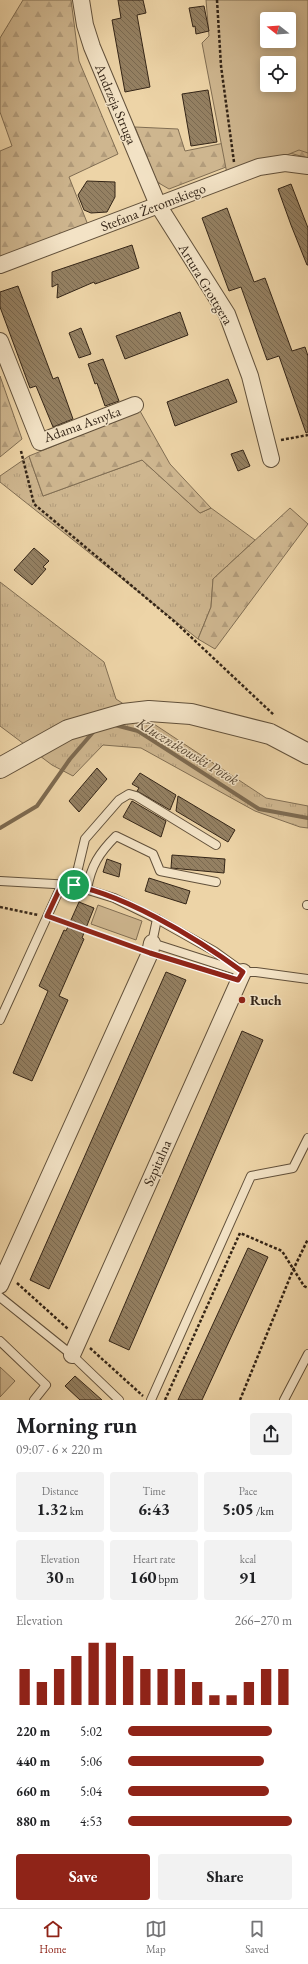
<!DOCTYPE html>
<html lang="en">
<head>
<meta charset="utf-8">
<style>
  body { margin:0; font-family:"EB Garamond",serif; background:#f2f2f2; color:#202124; height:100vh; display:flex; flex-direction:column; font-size:15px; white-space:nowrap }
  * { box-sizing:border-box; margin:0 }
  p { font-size:13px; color:#757577 }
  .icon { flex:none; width:22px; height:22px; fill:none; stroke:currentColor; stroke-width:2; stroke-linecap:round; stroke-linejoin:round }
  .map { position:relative; height:1400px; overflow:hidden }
  .panel { display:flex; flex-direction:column; background:#fff; flex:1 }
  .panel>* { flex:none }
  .needle { width:26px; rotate:287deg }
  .fabs { position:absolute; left:260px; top:12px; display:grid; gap:8px }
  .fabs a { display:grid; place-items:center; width:36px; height:36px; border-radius:4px; background:#fff; box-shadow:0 2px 10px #0003; font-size:20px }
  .pin { position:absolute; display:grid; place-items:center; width:34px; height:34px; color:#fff; margin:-17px; border:2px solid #fff; border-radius:50%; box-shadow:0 1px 4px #0007 }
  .round { display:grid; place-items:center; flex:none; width:42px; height:42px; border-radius:4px; background:#f2f2f2 }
  .head { display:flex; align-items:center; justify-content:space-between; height:68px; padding:0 16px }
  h1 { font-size:22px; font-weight:700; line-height:30px }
  .figures { display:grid; grid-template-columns:repeat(3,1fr); gap:6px; height:68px; padding:4px 16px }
  .figures div { display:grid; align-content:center; border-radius:4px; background:#f2f2f2; text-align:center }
  .figures b { font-size:17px; font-weight:700 }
  .figures small { font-size:11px; font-weight:400 }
  .figures p { font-size:11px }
  .chart { height:112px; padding:8px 16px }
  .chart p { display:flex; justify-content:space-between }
  .chart svg { width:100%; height:72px; margin-top:4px; stroke:#8f2418; stroke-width:6 }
  .button { display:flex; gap:8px; margin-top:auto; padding:8px 16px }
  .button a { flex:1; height:46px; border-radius:4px; background:#8f2418; color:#fff; font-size:16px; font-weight:700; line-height:46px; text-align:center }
  .button a+a { background:#f2f2f2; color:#202124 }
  ul { padding:0 16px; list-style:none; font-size:13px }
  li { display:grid; grid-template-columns:64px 48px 1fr; align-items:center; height:30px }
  li i { height:10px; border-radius:5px; background:#8f2418 }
  .menu { display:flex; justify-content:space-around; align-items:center; height:56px; border-top:1px solid #e0e0e0; background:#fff; font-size:11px; color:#757577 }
  .menu a { display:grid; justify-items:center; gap:2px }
  .menu .active { color:#8f2418 }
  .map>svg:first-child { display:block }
  .grass { fill:url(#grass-tufts); stroke:#816e53 }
  .forest { fill:url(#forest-firs); stroke:#816e53; fill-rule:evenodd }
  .park { fill:#ceb68f; stroke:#816e53; fill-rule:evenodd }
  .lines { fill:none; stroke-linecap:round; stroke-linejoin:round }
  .stream { stroke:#7d6a50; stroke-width:4 }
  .building { fill:url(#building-back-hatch); stroke:#342517 }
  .service-casing { stroke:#62513b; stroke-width:10 }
  .minor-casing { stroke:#62513b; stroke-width:18 }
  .tertiary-casing { stroke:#62513b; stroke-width:22 }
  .path { stroke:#342517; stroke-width:2.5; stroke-dasharray:3 2; stroke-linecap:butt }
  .service { stroke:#f3e3c6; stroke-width:8 }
  .minor { stroke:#f3e3c6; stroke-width:16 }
  .tertiary { stroke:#f3e3c6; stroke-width:20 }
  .route-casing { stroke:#fff; stroke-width:8 }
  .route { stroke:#8f2418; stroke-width:5 }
  .poi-dot { fill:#8f2418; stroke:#f3e3c6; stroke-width:1.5 }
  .labels { text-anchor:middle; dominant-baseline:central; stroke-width:3; stroke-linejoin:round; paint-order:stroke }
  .street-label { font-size:14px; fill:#342517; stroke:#f3e3c6 }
  .poi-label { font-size:14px; font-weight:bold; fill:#342517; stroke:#f3e3c6; text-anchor:start }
  .water-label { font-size:15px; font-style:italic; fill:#594834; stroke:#f3e3c6 }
</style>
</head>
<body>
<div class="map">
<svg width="308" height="1400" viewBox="0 0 308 1400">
  <defs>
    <pattern id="grass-tufts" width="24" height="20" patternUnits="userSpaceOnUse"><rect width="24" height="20" fill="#ceb68f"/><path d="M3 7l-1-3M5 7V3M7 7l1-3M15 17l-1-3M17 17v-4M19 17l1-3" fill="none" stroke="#b29c7b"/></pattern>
    <pattern id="forest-firs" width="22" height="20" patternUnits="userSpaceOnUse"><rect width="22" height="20" fill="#ceb68f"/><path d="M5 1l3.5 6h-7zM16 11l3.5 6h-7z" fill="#b29c7b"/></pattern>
    <pattern id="building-back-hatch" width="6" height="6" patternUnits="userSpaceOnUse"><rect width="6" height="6" fill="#948062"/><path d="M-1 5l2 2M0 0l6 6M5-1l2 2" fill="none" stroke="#7a6950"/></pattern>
  </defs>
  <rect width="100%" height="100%" fill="#edd4a7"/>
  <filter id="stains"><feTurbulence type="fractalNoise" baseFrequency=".005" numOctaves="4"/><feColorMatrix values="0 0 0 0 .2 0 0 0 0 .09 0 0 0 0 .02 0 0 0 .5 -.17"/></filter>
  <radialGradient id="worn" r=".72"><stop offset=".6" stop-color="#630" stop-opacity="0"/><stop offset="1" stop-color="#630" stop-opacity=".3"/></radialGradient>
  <g class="grass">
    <path d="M29,456L43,496L142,460L200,513L211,508L255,540L213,579L211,607L198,639L0,482V476Z"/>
    <path d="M0,582L104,662L116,699L266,798L308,806V828L300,827L255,811L141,748L103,745L73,776L52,765L0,726Z"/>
  </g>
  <g class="forest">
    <path d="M23,0H71L79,61L118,154L69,177L88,225L0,260V151L12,146L0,112V38Z"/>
    <path d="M222,0H308V158L286,152L252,157L169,189L157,182L135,127L178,129L185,151L239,140ZM267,19H289V41H267ZM267,63H289V85H267Z"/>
    <path d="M0,376L22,439L0,457Z"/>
    <path d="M140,411L170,464L211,508L200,513L142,460L43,496L29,456Z"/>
    <path d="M290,508L308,524L215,649L198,639L211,607L213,579Z"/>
  </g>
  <g class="park">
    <path d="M206,0H308V153L299,150L228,179L202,43L209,36ZM267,19H289V41H267ZM267,63H289V85H267Z"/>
    <path d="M98,905L142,921L136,940L91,924Z"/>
    <path d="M0,1367L15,1381L0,1397Z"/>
  </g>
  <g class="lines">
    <g class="stream">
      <path d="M115,725L138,731L259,809L308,818"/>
      <path d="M0,828L37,806L70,759L95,730"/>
    </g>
  </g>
  <g class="building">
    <path d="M118,0H143L146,13L137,15L150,87L125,92L112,20L121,18Z"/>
    <path d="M204,6L209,31L196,34L195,26L193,27L189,8Z"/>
    <path d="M208,90L217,142L191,146L182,94Z"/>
    <path d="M87,181L115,182V197L107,212L91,213L84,210L78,195Z"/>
    <path d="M291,184L308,228V265H307L291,225L278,189Z"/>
    <path d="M227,208L254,282L265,278L292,351L305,347L308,356V432L306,433L279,356L267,360L241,287L229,291L202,218Z"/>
    <path d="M132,245L139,268L95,284L94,282L57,298L58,284L52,287V272Z"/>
    <path d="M18,286L53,379L58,377L73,419L53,427L36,386L30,388L0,307V292Z"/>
    <path d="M180,312L188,335L125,359L116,336Z"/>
    <path d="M81,328L91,354L79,358L69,333Z"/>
    <path d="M103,359L119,401L105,406L97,383L95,384L88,364Z"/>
    <path d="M228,379L237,402L175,426L167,402Z"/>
    <path d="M243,450L250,466L238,471L231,454Z"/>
    <path d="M34,548L49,561L43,567L46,569L32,585L14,570Z"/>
    <path d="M97,768L107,779L79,812L69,801Z"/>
    <path d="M140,773L176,795L170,810L137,791L139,788L132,784Z"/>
    <path d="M178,796L235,830L228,842L176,811Z"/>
    <path d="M132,801L166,821L161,837L123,817Z"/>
    <path d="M172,855L225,859L224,873L171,868Z"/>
    <path d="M107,859L121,864L119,877L103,872Z"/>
    <path d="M149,878L190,891L186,904L145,891Z"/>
    <path d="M79,902L94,908L82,938L84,939L59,996L68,1000L32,1081L13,1073L48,991L39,986L64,930L66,931Z"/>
    <path d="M166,972L186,980L49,1289L30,1280Z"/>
    <path d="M242,1031L263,1040L129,1350L109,1341Z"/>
    <path d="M248,1248L268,1257L202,1400H178Z"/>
    <path d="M75,1376L102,1400H80L65,1386Z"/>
  </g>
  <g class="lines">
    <defs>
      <g id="service">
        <path d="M0,881L72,885L114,898L157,919L214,951L243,972H256L308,979"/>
        <path d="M74,885L85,839L119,800L129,794L136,796L216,845"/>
        <path d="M87,889C91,866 99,853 116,836L153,854L160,871L216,882"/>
        <path d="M307,905H308"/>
        <path d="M157,919L152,943L236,970"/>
        <path d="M0,1020L62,884"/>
        <path d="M0,1297L72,1355L119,1400"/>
        <path d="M0,1341L46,1385L34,1400"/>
        <path d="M151,1400L251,1176L293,1168L308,1138"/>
        <path d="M284,1400L308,1354"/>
      </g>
      <g id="minor">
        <path d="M81,0L85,25L92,47L158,205L227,314L250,376L271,459"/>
        <path d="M0,265L259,167L285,163L308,166"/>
        <path d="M0,341L40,442L135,405"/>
        <path d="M0,1285L150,953L152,943"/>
        <path d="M72,1355L243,972"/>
      </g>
      <path id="tertiary" d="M0,768L68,730L123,714L149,711L191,714L270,734L308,754"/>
    </defs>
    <use href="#service" class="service-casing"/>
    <use href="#minor" class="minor-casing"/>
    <use href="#tertiary" class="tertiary-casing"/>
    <g class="path">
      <path d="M217,0L221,66L234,162"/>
      <path d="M281,440L308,435"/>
      <path d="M21,451L34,504L175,622L274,715"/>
      <path d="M0,907L38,915"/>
      <path d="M56,920L136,948"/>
      <path d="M17,1283L68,1329"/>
      <path d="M90,1348L143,1396"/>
      <path d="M165,1400L240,1233L282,1251L304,1286L308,1288"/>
      <path d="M240,1400L293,1270L308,1239"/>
    </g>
    <use href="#service" class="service"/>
    <use href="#minor" class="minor"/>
    <use href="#tertiary" class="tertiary"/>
  </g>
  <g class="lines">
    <defs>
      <path id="route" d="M62,884C117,889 198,939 243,972L238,980L150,953L47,916Z"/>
    </defs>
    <use href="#route" class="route-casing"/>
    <use href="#route" class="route"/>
  </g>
  <circle class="poi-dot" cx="242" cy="1000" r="4"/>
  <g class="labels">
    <g class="street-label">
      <text transform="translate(116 104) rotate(67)">Andrzeja Struga</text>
      <text transform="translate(153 207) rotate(-21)">Stefana Żeromskiego</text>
      <text transform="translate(206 284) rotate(59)">Artura Grottgera</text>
      <text transform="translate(82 424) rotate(-20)">Adama Asnyka</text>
      <text transform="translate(157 1163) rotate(-66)">Szpitalna</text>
    </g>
    <g class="poi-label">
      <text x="250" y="1000">Ruch</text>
    </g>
    <g class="water-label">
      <text transform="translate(188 751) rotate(31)">Klucznikowski Potok</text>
    </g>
  </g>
  <rect width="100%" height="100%" filter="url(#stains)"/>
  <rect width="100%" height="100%" fill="url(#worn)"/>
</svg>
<div class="fabs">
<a><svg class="needle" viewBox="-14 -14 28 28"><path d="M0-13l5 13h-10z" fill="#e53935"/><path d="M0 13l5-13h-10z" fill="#757577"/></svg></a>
<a><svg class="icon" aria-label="locate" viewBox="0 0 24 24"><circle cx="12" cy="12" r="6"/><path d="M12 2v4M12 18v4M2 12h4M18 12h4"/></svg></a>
</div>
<div class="pin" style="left:74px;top:885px;background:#1e9e55"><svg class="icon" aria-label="arrive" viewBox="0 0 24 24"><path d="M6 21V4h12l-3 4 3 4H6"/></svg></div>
</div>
<section class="panel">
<div class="head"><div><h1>Morning run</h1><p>09:07 · 6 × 220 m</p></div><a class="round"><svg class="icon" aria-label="share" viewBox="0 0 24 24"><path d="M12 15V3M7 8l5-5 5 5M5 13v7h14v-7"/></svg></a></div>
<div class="figures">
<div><p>Distance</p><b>1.32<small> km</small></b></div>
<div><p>Time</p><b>6:43</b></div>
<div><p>Pace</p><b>5:05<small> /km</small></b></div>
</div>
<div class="figures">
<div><p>Elevation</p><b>30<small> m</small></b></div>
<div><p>Heart rate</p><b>160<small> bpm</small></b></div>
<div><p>kcal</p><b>91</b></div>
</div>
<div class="chart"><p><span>Elevation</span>266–270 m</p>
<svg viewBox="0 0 160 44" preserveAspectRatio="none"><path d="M5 44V22M15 44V30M25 44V22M35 44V14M45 44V6M55 44V6M65 44V14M75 44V22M85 44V22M95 44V22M105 44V30M115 44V38M125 44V38M135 44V30M145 44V22M155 44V22"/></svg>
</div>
<ul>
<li><b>220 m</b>5:02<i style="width:88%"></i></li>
<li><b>440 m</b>5:06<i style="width:83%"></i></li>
<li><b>660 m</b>5:04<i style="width:86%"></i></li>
<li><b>880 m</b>4:53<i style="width:100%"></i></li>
</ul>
<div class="button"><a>Save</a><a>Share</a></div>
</section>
<nav class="menu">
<a class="active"><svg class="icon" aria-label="home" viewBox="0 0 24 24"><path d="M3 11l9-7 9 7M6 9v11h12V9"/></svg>Home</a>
<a><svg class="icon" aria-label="map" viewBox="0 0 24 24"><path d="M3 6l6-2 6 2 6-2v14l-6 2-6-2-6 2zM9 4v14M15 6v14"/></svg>Map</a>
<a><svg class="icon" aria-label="saved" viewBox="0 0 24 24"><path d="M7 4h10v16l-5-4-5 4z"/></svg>Saved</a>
</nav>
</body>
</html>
